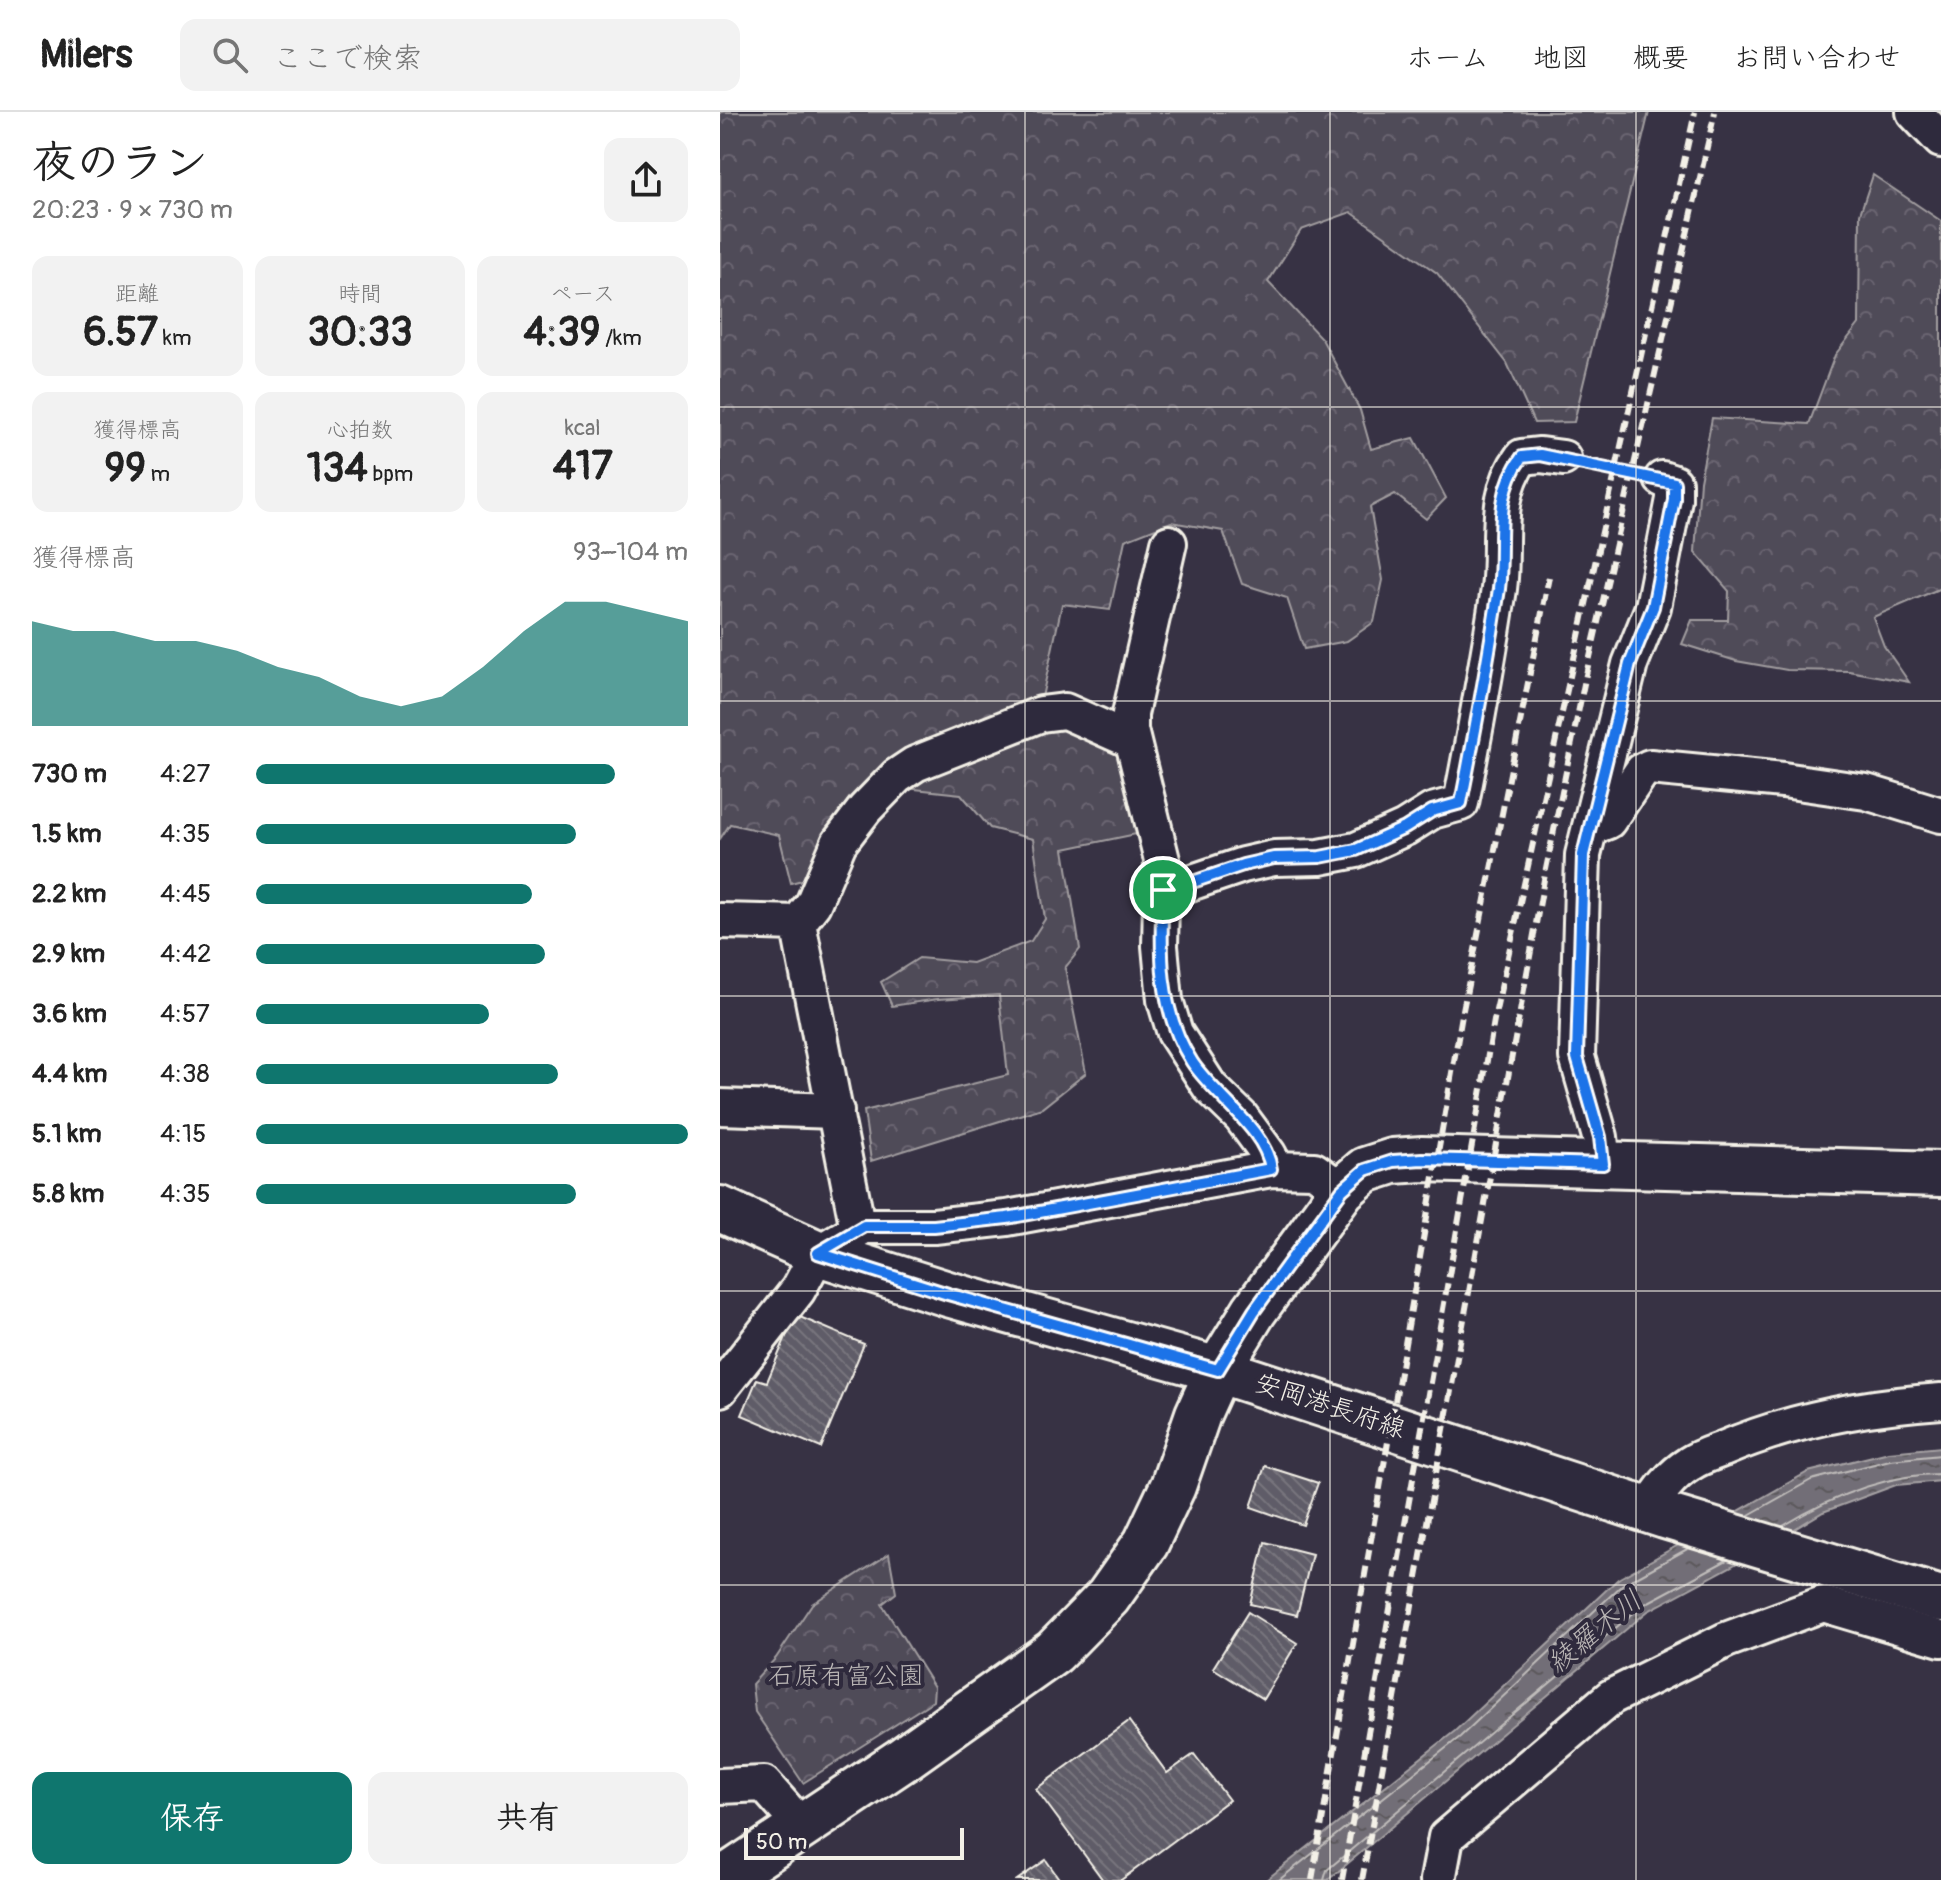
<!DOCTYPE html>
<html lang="ja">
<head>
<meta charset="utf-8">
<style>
  body { margin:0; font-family:Pangolin,"Klee One",sans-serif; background:#f2f2f2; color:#222; height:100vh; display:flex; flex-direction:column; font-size:30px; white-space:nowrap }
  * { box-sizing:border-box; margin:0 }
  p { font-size:26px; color:#767676 }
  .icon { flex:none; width:44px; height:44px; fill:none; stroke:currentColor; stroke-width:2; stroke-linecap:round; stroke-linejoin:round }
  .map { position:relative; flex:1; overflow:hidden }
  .details { display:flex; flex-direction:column; background:#fff; width:720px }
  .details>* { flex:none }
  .scale { position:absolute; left:24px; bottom:20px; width:220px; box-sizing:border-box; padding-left:8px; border:4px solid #f4f1e8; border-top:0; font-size:22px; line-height:28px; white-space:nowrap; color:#f4f1e8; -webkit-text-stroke:6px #2f2a3d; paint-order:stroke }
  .pin { position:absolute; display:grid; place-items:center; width:68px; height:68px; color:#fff; margin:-34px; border:4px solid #fff; border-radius:50%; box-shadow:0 2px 8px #0007 }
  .round { display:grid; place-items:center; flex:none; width:84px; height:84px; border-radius:16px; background:#f2f2f2 }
  .headline { display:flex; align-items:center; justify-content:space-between; height:136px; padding:0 32px }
  h1 { font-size:44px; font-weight:700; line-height:60px }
  .figures { display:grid; grid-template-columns:repeat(3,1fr); gap:12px; height:136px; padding:8px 32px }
  .figures div { display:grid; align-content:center; border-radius:16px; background:#f2f2f2; text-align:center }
  .figures b { font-size:40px; font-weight:700 }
  .figures small { font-size:22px; font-weight:400 }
  .figures p { font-size:22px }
  .chart { height:224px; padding:16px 32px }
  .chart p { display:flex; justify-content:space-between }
  .chart svg { width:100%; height:144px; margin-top:8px; fill:#0f766e; opacity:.7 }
  .cta { display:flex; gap:16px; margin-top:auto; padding:16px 32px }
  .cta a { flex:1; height:92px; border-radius:16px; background:#0f766e; color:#fff; font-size:32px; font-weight:700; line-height:92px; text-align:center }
  .cta a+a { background:#f2f2f2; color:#222 }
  ul { padding:0 32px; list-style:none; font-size:26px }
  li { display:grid; grid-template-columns:128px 96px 1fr; align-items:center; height:60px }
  li i { height:20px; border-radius:10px; background:#0f766e }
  header { display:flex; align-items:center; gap:48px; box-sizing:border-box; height:112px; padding:0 40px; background:#fff; border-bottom:2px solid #e0e0e0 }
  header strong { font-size:38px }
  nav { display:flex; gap:44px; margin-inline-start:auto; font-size:28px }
  .search { width:560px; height:72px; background:#f2f2f2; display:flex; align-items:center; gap:20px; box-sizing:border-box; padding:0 28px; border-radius:16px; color:#767676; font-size:30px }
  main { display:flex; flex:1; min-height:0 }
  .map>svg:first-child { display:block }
  .forest { fill:url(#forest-crowns); stroke:#a29ea0; stroke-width:2 }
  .water { fill:url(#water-ripples); stroke:#a6a2a4; stroke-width:2 }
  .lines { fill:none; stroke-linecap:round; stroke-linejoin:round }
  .shore { stroke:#c0bdbb; stroke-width:2 }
  .building { fill:url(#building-back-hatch); stroke:#f4f1e8; stroke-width:2 }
  .street-casing { stroke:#f4f1e8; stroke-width:40 }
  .secondary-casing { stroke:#f4f1e8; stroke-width:50 }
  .street { stroke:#2f2a3d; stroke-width:34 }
  .secondary { stroke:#2f2a3d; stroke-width:44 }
  .rail { stroke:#f4f1e8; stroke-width:6; stroke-dasharray:12 6; stroke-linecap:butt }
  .path-bridge { stroke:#f4f1e8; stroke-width:5; stroke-dasharray:6 6; stroke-linecap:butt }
  .route-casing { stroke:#fff; stroke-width:16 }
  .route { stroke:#1a73e8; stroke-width:10 }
  .grid { fill:none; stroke:#f4f1e8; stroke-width:2; stroke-opacity:0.55 }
  .labels { text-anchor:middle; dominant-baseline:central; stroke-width:8; stroke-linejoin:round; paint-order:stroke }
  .street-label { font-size:26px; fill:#f4f1e8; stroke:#2f2a3d }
  .park-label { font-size:26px; fill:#bbb7b6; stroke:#2f2a3d }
  .water-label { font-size:28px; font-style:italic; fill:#bab6b5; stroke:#2f2a3d }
</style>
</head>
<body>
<header>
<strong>Milers</strong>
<div class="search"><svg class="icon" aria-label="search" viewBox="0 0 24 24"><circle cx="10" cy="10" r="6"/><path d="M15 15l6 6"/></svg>ここで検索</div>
<nav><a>ホーム</a><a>地図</a><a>概要</a><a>お問い合わせ</a></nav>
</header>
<main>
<section class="details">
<div class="headline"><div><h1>夜のラン</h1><p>20:23 · 9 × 730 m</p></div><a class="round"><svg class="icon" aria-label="share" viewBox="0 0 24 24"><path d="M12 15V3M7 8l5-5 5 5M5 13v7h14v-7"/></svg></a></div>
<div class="figures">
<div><p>距離</p><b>6.57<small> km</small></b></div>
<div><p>時間</p><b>30:33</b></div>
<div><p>ペース</p><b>4:39<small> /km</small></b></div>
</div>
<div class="figures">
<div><p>獲得標高</p><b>99<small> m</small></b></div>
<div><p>心拍数</p><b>134<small> bpm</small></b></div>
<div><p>kcal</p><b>417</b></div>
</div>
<div class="chart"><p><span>獲得標高</span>93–104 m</p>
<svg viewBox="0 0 160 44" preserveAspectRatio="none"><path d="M0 44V12L10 15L20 15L30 18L40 18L50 21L60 26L70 29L80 35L90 38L100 35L110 26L120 15L130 6L140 6L150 9L160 12V44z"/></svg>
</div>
<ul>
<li><b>730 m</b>4:27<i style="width:83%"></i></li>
<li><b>1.5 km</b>4:35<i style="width:74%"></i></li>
<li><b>2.2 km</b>4:45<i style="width:64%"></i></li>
<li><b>2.9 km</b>4:42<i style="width:67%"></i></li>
<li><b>3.6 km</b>4:57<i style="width:54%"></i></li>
<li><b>4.4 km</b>4:38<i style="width:70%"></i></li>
<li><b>5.1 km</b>4:15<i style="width:100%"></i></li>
<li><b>5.8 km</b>4:35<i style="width:74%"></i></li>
</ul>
<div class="cta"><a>保存</a><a>共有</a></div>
</section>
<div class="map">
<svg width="1221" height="1768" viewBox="0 0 1221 1768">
  <defs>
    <pattern id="forest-crowns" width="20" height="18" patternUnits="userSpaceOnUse" patternTransform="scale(2)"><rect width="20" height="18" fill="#504b59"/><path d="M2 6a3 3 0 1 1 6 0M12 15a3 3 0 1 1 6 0" fill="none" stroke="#6a6571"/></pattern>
    <pattern id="water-ripples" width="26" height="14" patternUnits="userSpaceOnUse" patternTransform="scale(2)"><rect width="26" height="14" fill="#726e77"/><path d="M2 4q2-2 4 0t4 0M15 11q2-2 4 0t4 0" fill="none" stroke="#5b595c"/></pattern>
    <pattern id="building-back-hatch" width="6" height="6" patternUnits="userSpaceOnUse" patternTransform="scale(2)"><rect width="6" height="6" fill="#5f5c67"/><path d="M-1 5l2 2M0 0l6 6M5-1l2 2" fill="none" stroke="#77747d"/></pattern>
  </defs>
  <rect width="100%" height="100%" fill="#373244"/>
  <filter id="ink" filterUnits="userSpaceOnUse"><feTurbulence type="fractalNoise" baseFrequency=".0125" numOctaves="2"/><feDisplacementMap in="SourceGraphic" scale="16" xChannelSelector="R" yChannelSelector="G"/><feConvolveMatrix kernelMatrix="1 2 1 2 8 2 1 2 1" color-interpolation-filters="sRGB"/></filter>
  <g filter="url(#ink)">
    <g class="forest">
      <path d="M0,0H929L854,310L814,311L787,251L717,161L631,100L581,118L548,170L602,227L640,298L651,337L694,326L726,386L706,407L675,382L650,395L663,468L654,510L627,529L584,537L567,486L522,472L503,419L451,410L405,428L390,498L342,492L321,590L403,637L426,720L344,737L360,837L345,856L366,961L322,996L151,1049L144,999L288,963L279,883L218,887L172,894L161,870L199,846L252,851L311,829L325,807L313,727L270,716L241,682L176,675L100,763L71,771L59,723L10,712L0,727Z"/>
      <path d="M1153,63L1221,109V476L1153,505L1164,534L1189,570L1129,559L1067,558L1016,549L962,532L972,508H1008L1009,479L975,440L980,369L992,306L1089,312L1115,243L1139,212L1140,102Z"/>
      <path d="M169,1442L176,1481L162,1492L214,1575L213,1589L83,1671L35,1600L32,1572L56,1546L92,1492Z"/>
    </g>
    <path class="water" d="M1221,1335V1369L1176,1373L1103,1400L1012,1454L928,1499L608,1768H546L735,1619L898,1467L1088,1360L1169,1340Z"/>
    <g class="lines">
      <g class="shore">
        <path d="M1027,1404L1091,1368L1170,1348L1221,1343"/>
        <path d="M1063,1414C1111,1385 1164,1362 1221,1362"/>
        <path d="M559,1768L740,1625L902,1473L969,1436"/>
        <path d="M604,1768L607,1758L923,1493L1007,1448"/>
      </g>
    </g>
    <g class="building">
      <path d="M75,1203L144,1232L101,1336L22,1303L37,1267L47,1270Z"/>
      <path d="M545,1354L598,1371L583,1413L531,1395Z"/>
      <path d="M545,1430L592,1442L577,1503L530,1492Z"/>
      <path d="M528,1500L577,1531L543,1587L493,1556Z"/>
      <path d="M409,1609L447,1661L474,1642L509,1688L401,1768H383L316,1677Z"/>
      <path d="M326,1748L340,1768H297Z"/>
    </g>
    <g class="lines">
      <defs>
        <g id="street">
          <path d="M1194,0L1221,28"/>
          <path d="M449,431L410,602V618L442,748L440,834L445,888L455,921L490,975L521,1005L549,1043L551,1057"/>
          <path d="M870,716L888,709L922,659L930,655L1063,668L1146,680L1221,703"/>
          <path d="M443,778L452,777L523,753L554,746L600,745L636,738L685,716L712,699L741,691C755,620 768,548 779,477C785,432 772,384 802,345L820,343L843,346"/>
          <path d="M0,809L78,811L138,1117"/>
          <path d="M78,811L93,792L119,731L145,697L177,664L195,652L321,602L345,599L410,628"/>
          <path d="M0,995L116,999"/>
          <path d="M883,1052L880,1025L857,945L863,743L910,552L933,495L954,387V371L942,367"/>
          <path d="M0,1277L78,1178L98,1141L144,1114H214L287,1106L551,1057L594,1058L622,1078"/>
          <path d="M928,1397C940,1379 950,1364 969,1352C979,1345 992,1341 1003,1337C1071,1308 1148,1294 1221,1289"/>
          <path d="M0,1674L44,1672L82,1715"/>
          <path d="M718,1768L726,1725L891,1585L1006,1528L1103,1492L1221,1527"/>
        </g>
        <g id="secondary">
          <path d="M0,1097L98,1141L228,1182L498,1258L945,1404L1221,1487"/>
          <path d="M2,1768L182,1648L334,1540L388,1485L426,1431L453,1374L478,1302L498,1258L534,1199L622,1078L645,1058L673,1049L702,1047L1221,1062"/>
        </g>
      </defs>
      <use href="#street" class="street-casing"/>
      <use href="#secondary" class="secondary-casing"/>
      <use href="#street" class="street"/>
      <use href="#secondary" class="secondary"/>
      <g class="rail">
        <path d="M592,1768L742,903L829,465"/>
        <path d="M622,1768L775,903L975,0"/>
        <path d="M642,1768L825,762L865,567L995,0"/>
      </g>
      <path class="path-bridge" d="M843,346L942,367"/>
    </g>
  </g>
  <g class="lines" filter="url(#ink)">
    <defs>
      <path id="route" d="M820,343L954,371V387L933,495L910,552L863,743L857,945L880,1025L883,1052L702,1047L673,1049L645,1058L622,1078L534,1199L498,1258L228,1182L98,1141L144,1114H214L287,1106L551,1057C546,1017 494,984 472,950C438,897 440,838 443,778L452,777L523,753L554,746L600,745L636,738L685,716L712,699L741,691C755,620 768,548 779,477C785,431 772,384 802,345Z"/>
    </defs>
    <use href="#route" class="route-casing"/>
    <use href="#route" class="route"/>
  </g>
  <path class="grid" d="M305,0V1768M610,0V1768M916,0V1768M0,295H1221M0,589H1221M0,884H1221M0,1179H1221M0,1473H1221"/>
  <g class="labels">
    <g class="street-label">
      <text transform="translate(610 1294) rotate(18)">安岡港長府線</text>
    </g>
    <g class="park-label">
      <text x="126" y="1564">石原有富公園</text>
    </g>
    <g class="water-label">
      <text transform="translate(875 1520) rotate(-39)">綾羅木川</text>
    </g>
  </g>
</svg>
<div class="scale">50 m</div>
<div class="pin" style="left:443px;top:778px;background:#1e9e55"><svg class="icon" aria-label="arrive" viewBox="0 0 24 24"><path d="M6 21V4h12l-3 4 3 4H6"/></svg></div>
</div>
</main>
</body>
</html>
